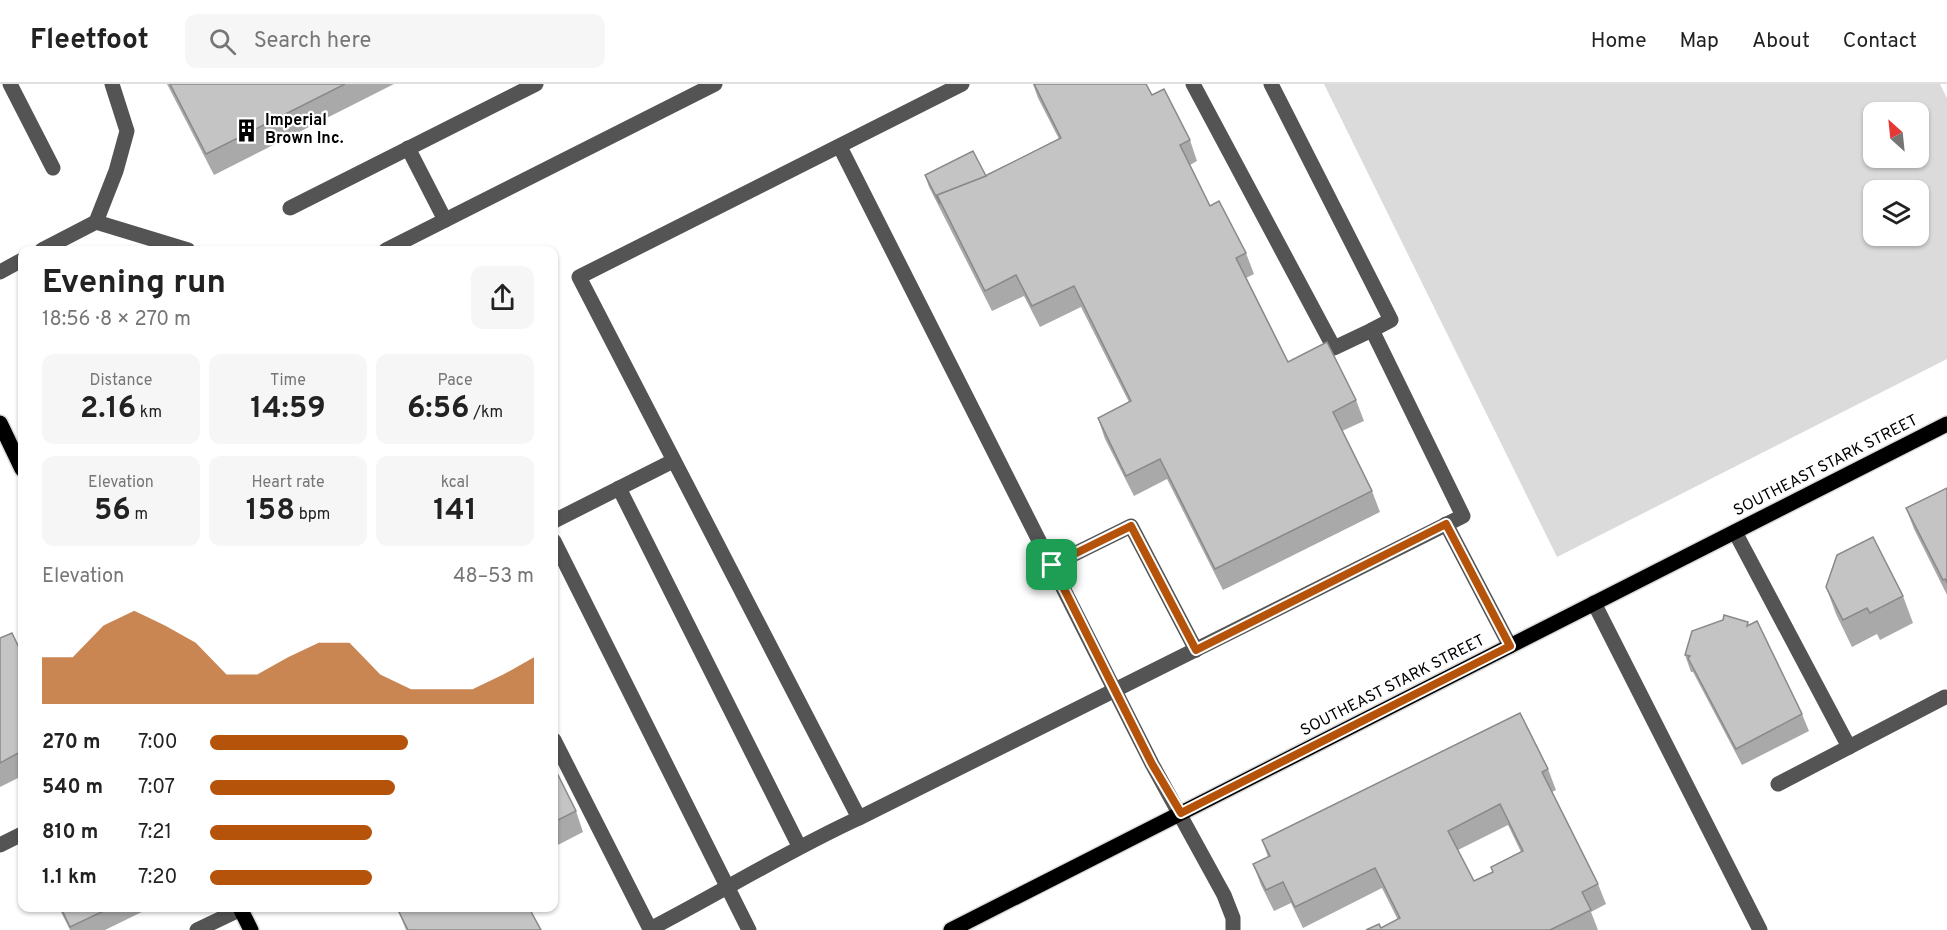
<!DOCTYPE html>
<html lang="en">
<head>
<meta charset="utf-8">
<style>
  body { margin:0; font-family:Overpass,sans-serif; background:#f6f6f6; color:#222; height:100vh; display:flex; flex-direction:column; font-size:22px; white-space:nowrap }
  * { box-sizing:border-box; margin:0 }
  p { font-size:20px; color:#767676 }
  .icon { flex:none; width:33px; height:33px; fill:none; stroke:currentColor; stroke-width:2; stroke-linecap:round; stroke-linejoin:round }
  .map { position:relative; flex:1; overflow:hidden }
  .panel { position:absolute; left:18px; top:162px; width:540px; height:666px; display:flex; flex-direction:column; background:#fff; border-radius:12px; box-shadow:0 2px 4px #0004 }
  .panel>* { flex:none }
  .needle { width:39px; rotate:333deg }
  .fabs { position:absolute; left:1863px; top:18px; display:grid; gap:12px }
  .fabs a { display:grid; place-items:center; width:66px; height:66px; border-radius:12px; background:#fff; box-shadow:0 2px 4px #0004; font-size:30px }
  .pin { position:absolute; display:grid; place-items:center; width:51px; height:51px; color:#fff; margin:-26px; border-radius:12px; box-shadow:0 3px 9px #0006 }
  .round { display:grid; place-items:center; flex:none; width:63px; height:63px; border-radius:12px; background:#f6f6f6 }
  .overview { display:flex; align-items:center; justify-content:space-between; height:102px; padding:0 24px }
  h1 { font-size:33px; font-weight:700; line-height:45px }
  .metrics { display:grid; grid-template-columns:repeat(3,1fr); gap:9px; height:102px; padding:6px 24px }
  .metrics div { display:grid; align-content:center; border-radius:12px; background:#f6f6f6; text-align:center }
  .metrics b { font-size:30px; font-weight:700 }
  .metrics small { font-size:16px; font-weight:400 }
  .metrics p { font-size:16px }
  .chart { height:168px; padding:12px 24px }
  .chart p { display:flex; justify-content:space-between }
  .chart svg { width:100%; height:108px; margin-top:6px; fill:#b45309; opacity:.7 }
  ul { padding:0 24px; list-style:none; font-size:20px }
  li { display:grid; grid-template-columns:96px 72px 1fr; align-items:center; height:45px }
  li i { height:15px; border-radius:8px; background:#b45309 }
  header { display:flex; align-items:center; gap:36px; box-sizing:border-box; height:84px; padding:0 30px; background:#fff; border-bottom:2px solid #e0e0e0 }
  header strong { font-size:28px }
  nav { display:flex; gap:33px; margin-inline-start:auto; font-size:21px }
  .search { width:420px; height:54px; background:#f6f6f6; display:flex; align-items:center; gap:15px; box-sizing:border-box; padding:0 21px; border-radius:12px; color:#767676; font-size:22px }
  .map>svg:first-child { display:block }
  .green { fill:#dbdbdb; fill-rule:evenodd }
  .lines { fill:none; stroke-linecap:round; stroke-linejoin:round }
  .major-casing { stroke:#dbdbdb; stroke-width:18 }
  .minor { stroke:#545454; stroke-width:15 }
  .major { stroke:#000; stroke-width:15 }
  .wall { fill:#a9a9a9; fill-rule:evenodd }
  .building { fill:#c4c4c4; stroke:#898989; stroke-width:1.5; fill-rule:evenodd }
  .route-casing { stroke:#fff; stroke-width:12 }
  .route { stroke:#b45309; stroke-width:8 }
  .labels { text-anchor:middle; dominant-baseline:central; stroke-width:4.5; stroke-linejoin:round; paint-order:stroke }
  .poi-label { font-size:16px; font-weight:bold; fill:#000; stroke:#fff; text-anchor:start }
  .street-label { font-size:16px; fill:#000; stroke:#fff }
</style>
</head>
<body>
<header>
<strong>Fleetfoot</strong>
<div class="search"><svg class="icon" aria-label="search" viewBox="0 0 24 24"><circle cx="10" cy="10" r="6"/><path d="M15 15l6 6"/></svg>Search here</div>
<nav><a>Home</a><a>Map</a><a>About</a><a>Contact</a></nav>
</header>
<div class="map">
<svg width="1947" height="846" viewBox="0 0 1947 846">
  <rect width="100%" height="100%" fill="#fff"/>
  <path class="green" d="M1324,0H1940L1947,14V275L1557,473ZM1874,28H1918V74H1874ZM1874,106H1918V152H1874Z"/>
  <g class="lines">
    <defs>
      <g id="major">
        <path d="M0,339L22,385"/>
        <path d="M240,824L251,846"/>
        <path d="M951,846L1947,340"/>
      </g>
    </defs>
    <use href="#major" class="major-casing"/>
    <g class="minor">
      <path d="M10,0L53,84"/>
      <path d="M962,0L579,193L859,734L1463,432L1372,246L1391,236L1271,0"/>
      <path d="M1193,0L1334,264L1372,246"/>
      <path d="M840,63L1152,680L1224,811L1233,834V846"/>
      <path d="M408,64L445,136"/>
      <path d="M290,124L536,0"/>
      <path d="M96,138L116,87L127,47L112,0"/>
      <path d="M42,166L96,138L188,166"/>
      <path d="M386,166L715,0"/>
      <path d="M0,188L22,176"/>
      <path d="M619,404L799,762"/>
      <path d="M554,437L673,377"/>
      <path d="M1446,440L1510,562"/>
      <path d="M1735,448L1849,663"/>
      <path d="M554,457L749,846"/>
      <path d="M1052,481L1131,442L1196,566"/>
      <path d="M1594,519L1760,846"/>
      <path d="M554,656L650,845C720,809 787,767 859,734"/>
      <path d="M1778,700L1945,613"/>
      <path d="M0,761L22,750"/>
      <path d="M197,846L241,825"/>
    </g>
    <use href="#major" class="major"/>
  </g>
  <g class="wall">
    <path d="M167,0H394L214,91Z"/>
    <path d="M1033,0H1146L1152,11L1190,56L1197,77L1190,81L1210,122L1246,169L1254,190L1246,194L1288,278L1356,316L1364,337L1342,347L1372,407L1380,428L1223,506L1167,395L1134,412L1105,355L1098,334L1129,318L1081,223L1040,243L1024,212L992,227L929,103L925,91L986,92L1059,55L1038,14Z"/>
    <path d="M1947,404V511L1914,445L1906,424Z"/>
    <path d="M1826,503L1903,512L1913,539L1880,556L1877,550L1852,563L1836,530Z"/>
    <path d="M1749,541L1802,630L1809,647L1742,681L1693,588H1691L1685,571Z"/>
    <path d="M0,554L22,570V692L0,703Z"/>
    <path d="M554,683L576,727L583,748L554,763Z"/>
    <path d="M1548,685L1556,706L1552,708L1598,800L1606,820L1591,828L1598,846H1366L1381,844L1398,836L1382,804L1303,844L1291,819L1274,827L1261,801L1253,780L1268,773L1262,756ZM1508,741L1521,768L1491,783L1493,788L1474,797L1458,766Z"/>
    <path d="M59,824H150L105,846H70Z"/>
    <path d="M397,824H529L541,846H406Z"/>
  </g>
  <g class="building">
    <path d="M170,0H345L206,70Z"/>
    <path d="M1034,0H1146L1152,11L1164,5L1190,56L1180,61L1210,122L1219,117L1246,169L1236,174L1288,278L1327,258L1356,316L1333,328L1372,407L1215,485L1160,375L1126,392L1098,334L1131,317L1074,202L1032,222L1016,191L985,207L937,111L987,91L1061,54Z"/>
    <path d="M973,67L986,92L937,111L940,120L925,91Z"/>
    <path d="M1947,404V499L1945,495L1943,496L1906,424Z"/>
    <path d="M1873,453L1903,512L1870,529L1867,524L1843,536L1826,503L1837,471Z"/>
    <path d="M1724,531L1748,538L1747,542L1757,537L1802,630L1736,665L1688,574L1690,572L1685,571L1692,547L1723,536Z"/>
    <path d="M12,549L22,570V667L0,679V554Z"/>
    <path d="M1520,629L1548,685L1542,688L1598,800L1582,808L1591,826L1550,846H1366L1379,840L1381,844L1400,834L1375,784L1295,823L1283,798L1266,806L1253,780L1270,772L1262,756ZM1500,720L1523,767L1491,783L1493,788L1474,797L1448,747Z"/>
    <path d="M554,683L576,727L554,738Z"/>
    <path d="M61,824H110L70,843Z"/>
    <path d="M397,824H529L541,846H408Z"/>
  </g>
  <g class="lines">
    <defs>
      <path id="route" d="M1446,440L1510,562L1181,729L1152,680L1052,481L1131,442L1196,566Z"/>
    </defs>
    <use href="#route" class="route-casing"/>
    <use href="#route" class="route"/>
  </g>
  <defs>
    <symbol id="building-bare" viewBox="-9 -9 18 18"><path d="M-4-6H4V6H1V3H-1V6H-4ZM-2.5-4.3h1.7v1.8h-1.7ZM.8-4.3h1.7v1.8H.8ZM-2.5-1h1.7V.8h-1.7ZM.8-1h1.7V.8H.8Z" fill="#000" stroke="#fff" stroke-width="2.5" paint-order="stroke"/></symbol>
  </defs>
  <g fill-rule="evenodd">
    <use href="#building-bare" x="230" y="30" width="33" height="33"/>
  </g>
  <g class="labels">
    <g class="poi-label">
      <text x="265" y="37">Imperial<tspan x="265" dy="18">Brown Inc.</tspan></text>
    </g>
    <g class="street-label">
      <text transform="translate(1826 382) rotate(-27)">SOUTHEAST STARK STREET</text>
      <text transform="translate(1393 602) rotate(-27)">SOUTHEAST STARK STREET</text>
    </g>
  </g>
</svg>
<div class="fabs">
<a><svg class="needle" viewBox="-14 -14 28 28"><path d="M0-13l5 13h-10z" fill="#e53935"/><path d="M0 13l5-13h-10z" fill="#767676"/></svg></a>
<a><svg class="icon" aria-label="layers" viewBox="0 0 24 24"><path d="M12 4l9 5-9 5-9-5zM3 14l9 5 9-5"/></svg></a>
</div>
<div class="pin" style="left:1052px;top:481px;background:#1e9e55"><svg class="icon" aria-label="arrive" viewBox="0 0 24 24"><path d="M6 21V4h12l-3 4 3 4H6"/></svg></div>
<section class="panel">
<div class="overview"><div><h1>Evening run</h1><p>18:56 · 8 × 270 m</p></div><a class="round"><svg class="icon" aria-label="share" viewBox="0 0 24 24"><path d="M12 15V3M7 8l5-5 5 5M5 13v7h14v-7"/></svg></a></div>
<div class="metrics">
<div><p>Distance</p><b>2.16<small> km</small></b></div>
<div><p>Time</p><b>14:59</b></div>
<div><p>Pace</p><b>6:56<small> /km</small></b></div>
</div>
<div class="metrics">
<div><p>Elevation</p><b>56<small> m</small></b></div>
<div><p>Heart rate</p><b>158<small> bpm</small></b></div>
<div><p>kcal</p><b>141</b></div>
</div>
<div class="chart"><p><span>Elevation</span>48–53 m</p>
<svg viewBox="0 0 160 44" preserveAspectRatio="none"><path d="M0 44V25L10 25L20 12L30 6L40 12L50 19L60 32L70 32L80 25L90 19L100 19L110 32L120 38L130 38L140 38L150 32L160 25V44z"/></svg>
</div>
<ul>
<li><b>270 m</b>7:00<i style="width:61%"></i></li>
<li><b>540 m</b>7:07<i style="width:57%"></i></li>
<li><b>810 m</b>7:21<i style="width:50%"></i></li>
<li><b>1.1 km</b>7:20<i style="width:50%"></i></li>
</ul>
</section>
</div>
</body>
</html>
